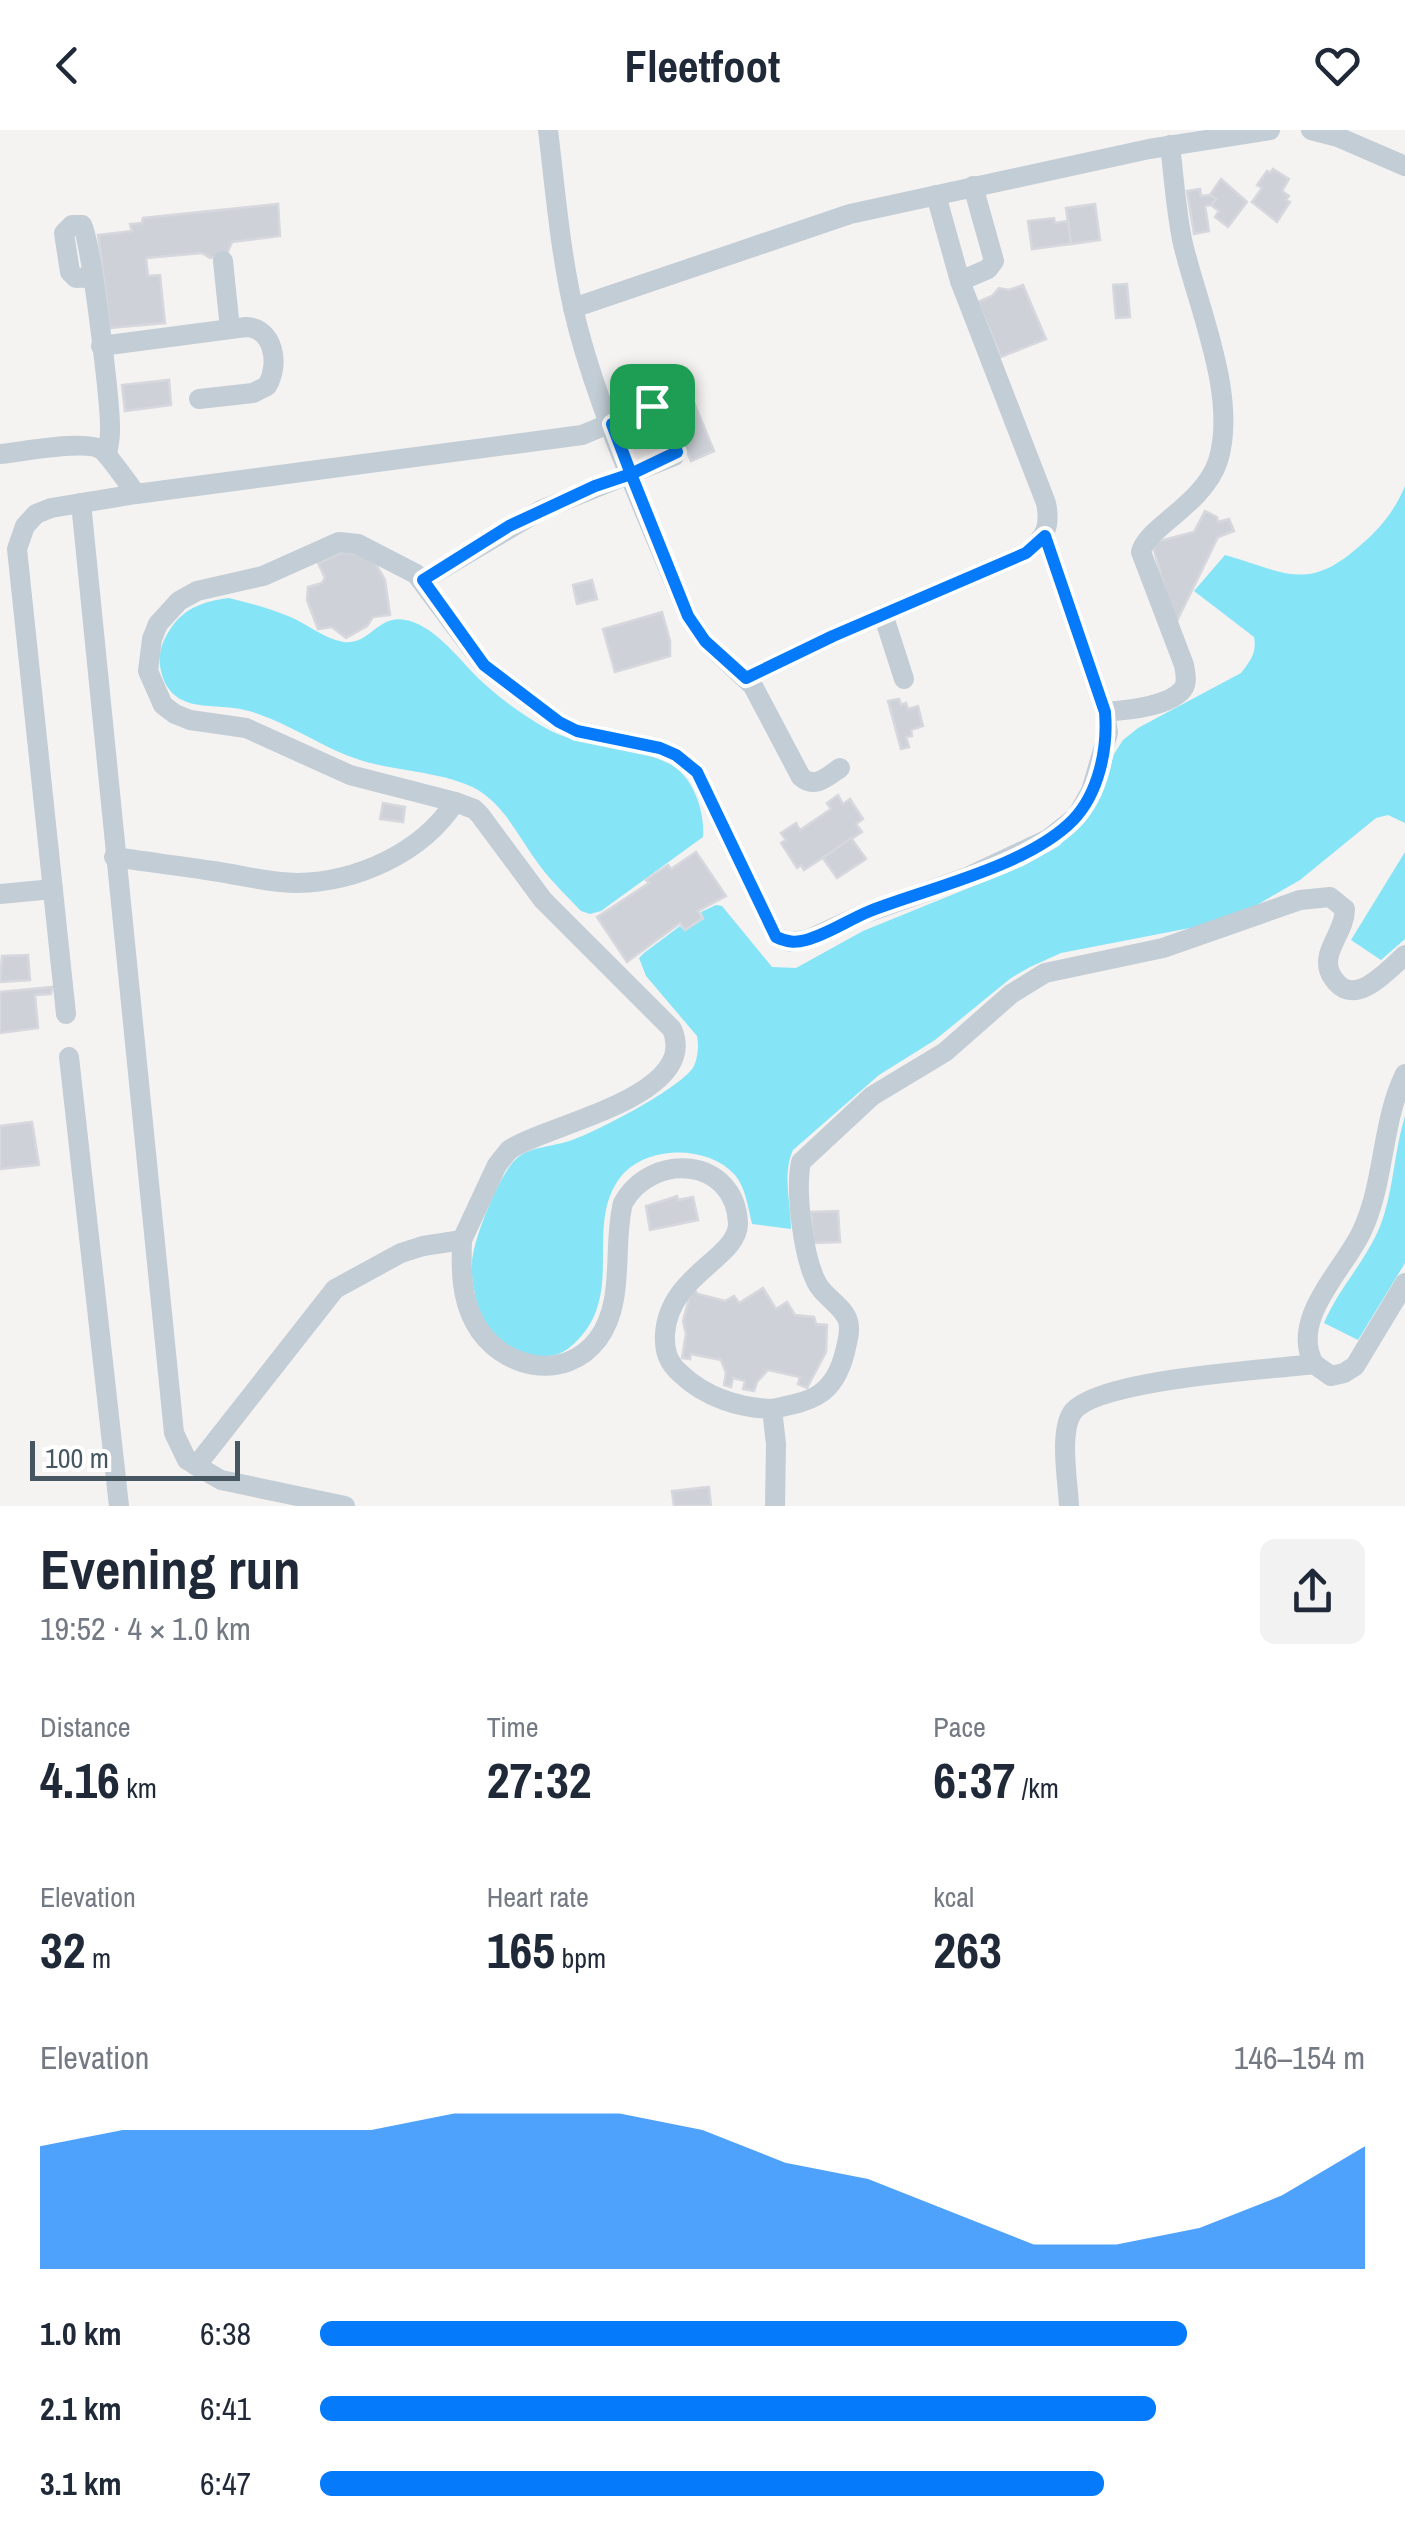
<!DOCTYPE html>
<html lang="en">
<head>
<meta charset="utf-8">
<style>
  body { margin:0; font-family:"Archivo Narrow",sans-serif; background:#f2f2f3; color:#1f2937; height:100vh; display:flex; flex-direction:column; font-size:38px; white-space:nowrap }
  * { box-sizing:border-box; margin:0 }
  p { font-size:32px; color:#747a83 }
  .icon { flex:none; width:55px; height:55px; fill:none; stroke:currentColor; stroke-width:2; stroke-linecap:round; stroke-linejoin:round }
  .map { position:relative; height:1376px; overflow:hidden }
  .drawer { display:flex; flex-direction:column; background:#fff; flex:1 }
  .drawer>* { flex:none }
  .scale { position:absolute; left:30px; bottom:25px; width:210px; box-sizing:border-box; padding-left:10px; border:5px solid #475762; border-top:0; font-size:28px; line-height:35px; white-space:nowrap; color:#475762; -webkit-text-stroke:8px #fff; paint-order:stroke }
  .pin { position:absolute; display:grid; place-items:center; width:85px; height:85px; color:#fff; margin:-42px; border-radius:20px; box-shadow:0 5px 15px #0006 }
  .round { display:grid; place-items:center; flex:none; width:105px; height:105px; border-radius:15px; background:#f2f2f3 }
  .headline { display:flex; align-items:center; justify-content:space-between; height:170px; padding:0 40px }
  h1 { font-size:55px; font-weight:700; line-height:75px }
  .figures { display:grid; grid-template-columns:repeat(3,1fr); gap:15px; height:170px; padding:10px 40px }
  .figures div { display:grid; align-content:center }
  .figures b { font-size:50px; font-weight:700 }
  .figures small { font-size:28px; font-weight:400 }
  .figures p { font-size:28px }
  .chart { height:280px; padding:20px 40px }
  .chart p { display:flex; justify-content:space-between }
  .chart svg { width:100%; height:180px; margin-top:10px; fill:#057bfb; opacity:.7 }
  ul { padding:0 40px; list-style:none; font-size:32px }
  li { display:grid; grid-template-columns:160px 120px 1fr; align-items:center; height:75px }
  li i { height:25px; border-radius:12px; background:#057bfb }
  header { display:flex; justify-content:space-between; align-items:center; height:130px; padding:0 40px; background:#fff; font-size:45px; font-weight:700 }
  .map>svg:first-child { display:block }
  .water { fill:#86e4f7 }
  .building { fill:#ced2d8; stroke:#d6d8de; stroke-width:2.5 }
  .lines { fill:none; stroke-linecap:round; stroke-linejoin:round }
  .minor { stroke:#c2cdd5; stroke-width:20 }
  .route-casing { stroke:#fff; stroke-width:20 }
  .route { stroke:#057bfb; stroke-width:12 }
</style>
</head>
<body>
<header><svg class="icon" aria-label="back" viewBox="0 0 24 24"><path d="M15 5l-7 7 7 7"/></svg>Fleetfoot<svg class="icon" aria-label="heart" viewBox="0 0 24 24"><path d="M12 20l-8-8c-3-5 5-10 8-4 3-6 11-1 8 4z"/></svg></header>
<div class="map">
<svg width="1405" height="1376" viewBox="0 0 1405 1376">
  <rect width="100%" height="100%" fill="#f5f2f2"/>
  <g class="water">
    <path d="M1405,356V693L1388,685L1376,688L1300,750L1255,776L1195,797L1061,823L1030,837L1011,848L935,910L879,945L793,1020C782,1045 791,1073 791,1099L752,1094C748,1078 746,1058 735,1045C707,1014 644,1015 619,1049C583,1099 629,1170 569,1218C552,1231 530,1227 513,1218C494,1208 478,1186 475,1164C473,1155 471,1144 472,1134C472,1111 499,1046 515,1030C529,1016 554,1017 572,1010C596,1002 683,957 694,936C698,927 699,915 697,906L646,846L639,828L644,823L680,796L685,801L704,789L701,782L716,775L722,776L772,837L796,838L863,801L1023,736L1059,716L1101,666L1114,624L1123,610L1138,598L1241,543C1250,531 1257,523 1254,507L1194,461L1225,425C1288,443 1308,463 1363,413C1381,398 1396,378 1405,356Z"/>
    <path d="M229,468C249,473 269,478 288,486C306,493 324,509 344,512C372,515 379,479 413,492C443,503 464,537 488,557C506,573 530,590 551,601C589,620 645,616 676,638C695,652 705,684 703,707L601,781L590,784L581,781C567,766 552,752 540,736C520,710 507,678 478,660C444,641 397,642 360,630C322,618 288,592 249,581C216,571 172,587 161,541C157,526 162,511 171,498C185,477 206,471 229,468Z"/>
    <path d="M1405,722V809L1381,830L1351,810Z"/>
    <path d="M1405,986V1133L1358,1210L1324,1193C1340,1155 1372,1125 1384,1085C1394,1053 1395,1018 1405,986Z"/>
  </g>
  <g class="building">
    <path d="M1273,39L1289,49L1282,61L1289,66L1286,70L1290,72L1277,92L1252,72L1262,58L1257,55L1267,41L1270,43Z"/>
    <path d="M1221,49L1247,72L1228,97L1215,87L1219,81L1211,75L1216,69L1210,65Z"/>
    <path d="M1200,59L1201,66L1210,65L1216,69L1211,75L1205,76L1209,101L1194,104L1187,61Z"/>
    <path d="M278,74L280,106L232,112L226,126L210,128L202,123L146,128L148,146L160,145L165,193L110,198L98,105L132,101L130,94L142,93L143,88Z"/>
    <path d="M1095,74L1100,110L1071,114L1066,78Z"/>
    <path d="M1054,88L1055,93L1068,91L1071,114L1032,119L1028,91Z"/>
    <path d="M1127,154L1130,187L1116,188L1113,155Z"/>
    <path d="M1023,155L1046,209L1001,227L978,172L992,166L999,158L1009,160Z"/>
    <path d="M169,250L171,275L125,281L122,255Z"/>
    <path d="M687,256L714,321L691,331L664,266Z"/>
    <path d="M1205,381L1217,387L1218,392L1229,389L1234,401L1218,407L1175,495L1152,413L1194,402Z"/>
    <path d="M343,422L366,425L373,429L385,450L390,485L373,487L367,496L346,508L332,497L318,499L307,470L308,457L322,453L325,448L318,433Z"/>
    <path d="M592,450L597,469L577,474L573,455Z"/>
    <path d="M662,482L670,511V526L615,542L603,499Z"/>
    <path d="M899,569L901,575L906,573L908,579L918,576L923,596L911,600L912,606L906,607L909,617L901,619L888,571Z"/>
    <path d="M838,665L843,674L850,669L863,689L856,694L862,702L804,740L801,735L797,738L781,713L786,710L781,703L796,693L800,700L831,679L827,673Z"/>
    <path d="M383,673L405,677L403,692L380,689Z"/>
    <path d="M851,708L866,729L837,748L823,728Z"/>
    <path d="M696,722L726,766L698,781L703,788L685,800L680,793L627,832L597,787L649,753L646,750L668,735L671,739Z"/>
    <path d="M28,825L30,850L0,852L2,826Z"/>
    <path d="M52,857L51,864L35,865L38,898L0,903V862Z"/>
    <path d="M32,992L39,1035L0,1039V996Z"/>
    <path d="M677,1066L678,1070L693,1067L698,1090L650,1100L646,1076Z"/>
    <path d="M838,1081L840,1112L813,1113L811,1082Z"/>
    <path d="M692,1158L698,1164L725,1171L734,1166L739,1173L763,1158L776,1179L787,1172L795,1185L814,1187L816,1194L827,1195L826,1222L807,1258L798,1254L800,1247L768,1240L757,1252L754,1261L743,1259L745,1251L733,1248L731,1257L724,1255L726,1243L721,1230L691,1224L690,1229L682,1228L686,1204L683,1191Z"/>
    <path d="M709,1357L711,1376H674L672,1361Z"/>
  </g>
  <g class="lines">
    <g class="minor">
      <path d="M548,0C556,66 561,133 578,198C604,296 650,391 688,486L705,511L753,556L801,647C815,659 827,647 840,638"/>
      <path d="M1311,0L1338,7L1405,36"/>
      <path d="M223,131L230,199"/>
      <path d="M93,147L76,148L70,142L64,103L72,95H82C91,108 111,277 110,302C110,310 108,317 107,325"/>
      <path d="M960,151L988,139L994,131L973,56"/>
      <path d="M573,178L850,84L1149,19L1270,0"/>
      <path d="M101,216L246,197C274,198 280,235 267,256L253,263L199,269"/>
      <path d="M0,324C21,322 87,309 102,320C107,324 131,357 136,364"/>
      <path d="M81,373L174,1303L187,1330L221,1350L345,1376"/>
      <path d="M883,484L904,549"/>
      <path d="M746,548L833,506L1026,423C1045,408 1051,397 1046,373L960,151L936,65"/>
      <path d="M1105,582C1126,580 1169,577 1183,559C1188,552 1185,542 1184,535L1141,422C1146,398 1204,374 1218,331C1238,267 1198,177 1183,114C1176,82 1174,48 1170,15"/>
      <path d="M455,672L350,645L246,598L190,590L175,584L163,575L148,541L152,509L158,494L179,471L197,461L263,446L339,412L358,414L416,444L484,535L559,592L577,601L660,618L676,625L697,642L776,807L791,812L809,809L863,784L965,748L1048,709L1077,686L1091,661L1108,603L1105,582L1045,406"/>
      <path d="M114,727C147,732 181,736 213,741C241,745 269,753 297,753C357,752 422,723 455,672L474,679L480,685L543,770L672,899C701,967 547,994 509,1020L497,1035L462,1110"/>
      <path d="M0,764L53,759"/>
      <path d="M66,884L17,419L25,396L36,384L51,378L136,364L582,305L652,276L661,278L677,317L674,326L541,380L423,450"/>
      <path d="M69,927L119,1376"/>
      <path d="M1405,944C1381,993 1385,1052 1362,1101C1344,1140 1289,1189 1314,1234L1331,1246L1344,1243L1355,1236L1405,1153"/>
      <path d="M772,1279C812,1271 834,1266 845,1222C847,1212 851,1201 848,1191C844,1177 826,1168 818,1155C803,1129 795,1061 801,1032L872,966L945,922L1011,864L1045,843L1163,818L1300,770L1330,767L1345,779C1345,796 1333,809 1329,825C1327,833 1328,841 1333,848C1354,880 1387,841 1405,825"/>
      <path d="M196,1336L335,1159L401,1123L423,1116L462,1110C461,1140 461,1167 475,1193C500,1239 565,1253 598,1209C626,1171 612,1116 623,1073C652,1021 735,1027 738,1093C739,1128 669,1144 665,1204C664,1221 668,1233 681,1244C705,1267 739,1278 772,1279L776,1314L775,1376"/>
      <path d="M1069,1376C1068,1352 1059,1303 1072,1283C1095,1249 1268,1240 1314,1234"/>
    </g>
  </g>
  <g class="lines">
    <defs>
      <path id="route" d="M652,276L612,294L631,344L595,356L509,396L423,450L484,535L559,592L577,601L660,618L676,625L697,642L776,807C787,812 795,813 806,810C828,804 848,790 870,781C929,758 1028,736 1073,690C1099,663 1108,618 1105,582L1045,406L1026,423L833,506L746,548L705,511L688,486L631,344L677,322L660,278L652,276"/>
    </defs>
    <use href="#route" class="route-casing"/>
    <use href="#route" class="route"/>
  </g>
</svg>
<div class="scale">100 m</div>
<div class="pin" style="left:652px;top:276px;background:#1e9e55"><svg class="icon" aria-label="arrive" viewBox="0 0 24 24"><path d="M6 21V4h12l-3 4 3 4H6"/></svg></div>
</div>
<section class="drawer">
<div class="headline"><div><h1>Evening run</h1><p>19:52 · 4 × 1.0 km</p></div><a class="round"><svg class="icon" aria-label="share" viewBox="0 0 24 24"><path d="M12 15V3M7 8l5-5 5 5M5 13v7h14v-7"/></svg></a></div>
<div class="figures">
<div><p>Distance</p><b>4.16<small> km</small></b></div>
<div><p>Time</p><b>27:32</b></div>
<div><p>Pace</p><b>6:37<small> /km</small></b></div>
</div>
<div class="figures">
<div><p>Elevation</p><b>32<small> m</small></b></div>
<div><p>Heart rate</p><b>165<small> bpm</small></b></div>
<div><p>kcal</p><b>263</b></div>
</div>
<div class="chart"><p><span>Elevation</span>146–154 m</p>
<svg viewBox="0 0 160 44" preserveAspectRatio="none"><path d="M0 44V14L10 10L20 10L30 10L40 10L50 6L60 6L70 6L80 10L90 18L100 22L110 30L120 38L130 38L140 34L150 26L160 14V44z"/></svg>
</div>
<ul>
<li><b>1.0 km</b>6:38<i style="width:83%"></i></li>
<li><b>2.1 km</b>6:41<i style="width:80%"></i></li>
<li><b>3.1 km</b>6:47<i style="width:75%"></i></li>
</ul>
</section>
</body>
</html>
